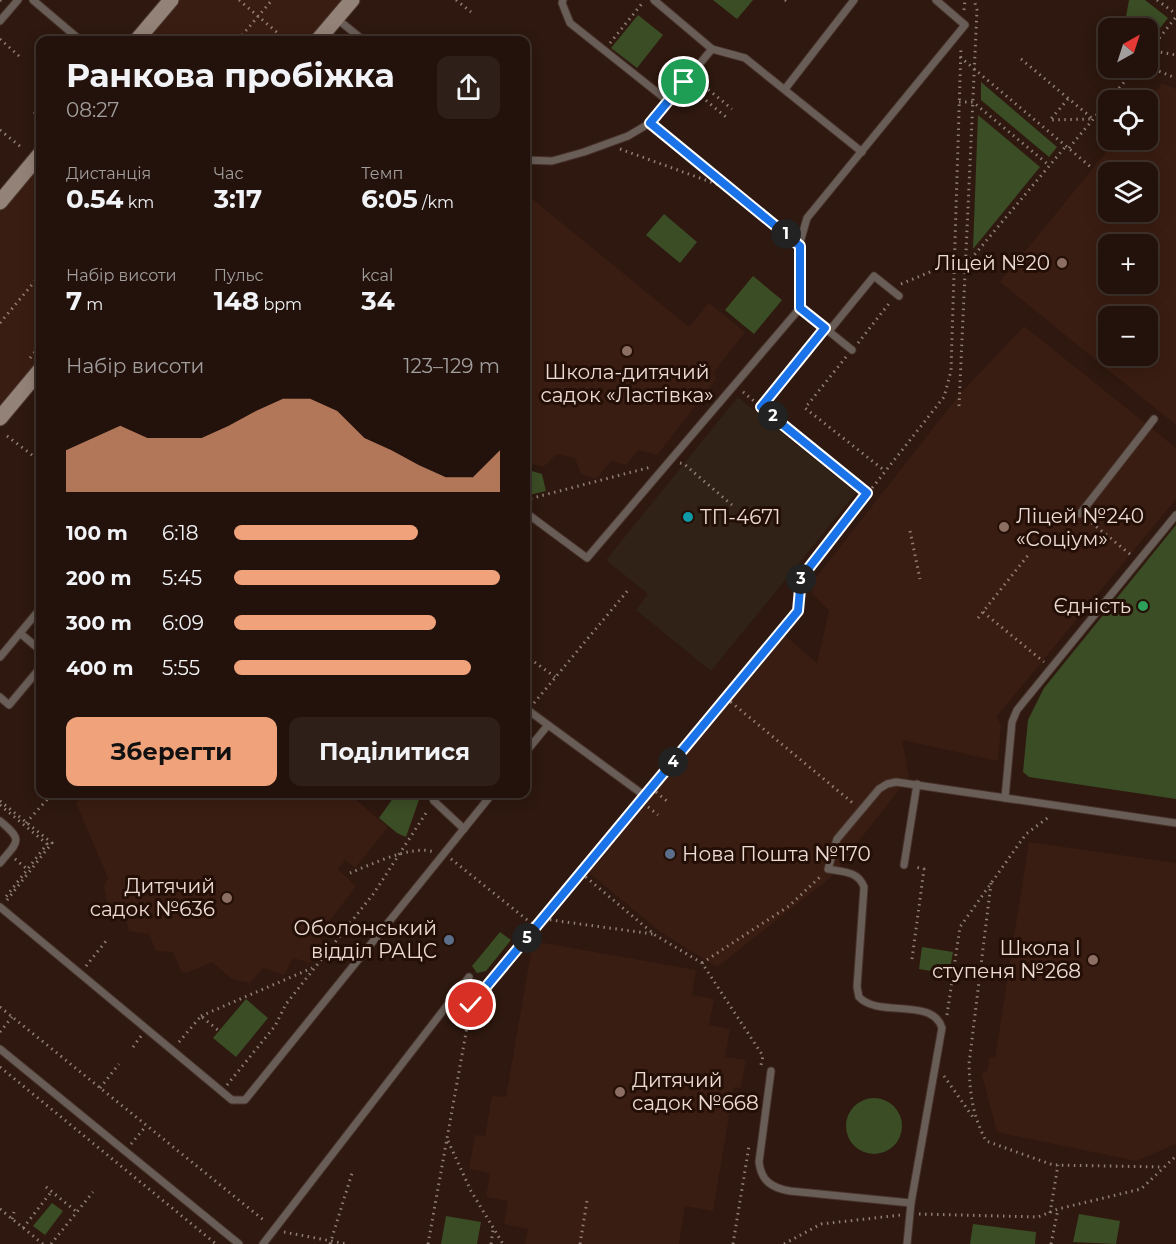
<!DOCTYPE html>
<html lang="uk">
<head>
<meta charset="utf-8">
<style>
  body { margin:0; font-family:Montserrat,sans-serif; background:#2e2019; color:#f1f3f6; height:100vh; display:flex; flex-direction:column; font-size:22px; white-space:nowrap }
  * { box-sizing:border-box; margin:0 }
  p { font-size:20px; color:#a29e9d }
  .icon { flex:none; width:33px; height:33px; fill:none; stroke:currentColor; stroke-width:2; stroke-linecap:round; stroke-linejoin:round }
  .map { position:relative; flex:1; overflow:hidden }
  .details { position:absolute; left:36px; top:36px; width:494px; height:762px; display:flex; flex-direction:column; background:#22120b; border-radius:12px; box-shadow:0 3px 15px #0003,0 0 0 2px #3f322c }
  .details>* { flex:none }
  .needle { width:39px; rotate:39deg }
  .fabs { position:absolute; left:1098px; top:18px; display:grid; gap:12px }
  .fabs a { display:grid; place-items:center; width:60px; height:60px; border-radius:12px; background:#22120b; box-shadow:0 3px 15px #0003,0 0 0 2px #3f322c; font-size:30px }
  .pin { position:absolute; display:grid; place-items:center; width:51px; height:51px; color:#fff; margin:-26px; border:3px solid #fff; border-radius:50%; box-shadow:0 2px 6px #0007 }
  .km { position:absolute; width:30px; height:30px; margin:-15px; border-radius:50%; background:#222; color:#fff; font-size:16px; line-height:30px; text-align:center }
  .round { display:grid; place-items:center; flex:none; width:63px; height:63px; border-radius:12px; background:#2e2019 }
  .overview { display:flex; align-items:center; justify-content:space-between; height:102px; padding:0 30px }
  h1 { font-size:33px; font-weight:700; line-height:45px }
  .stats { display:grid; grid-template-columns:repeat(3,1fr); gap:9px; height:102px; padding:6px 30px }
  .stats div { display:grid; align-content:center }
  .stats b { font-size:26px; font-weight:700 }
  .stats small { font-size:16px; font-weight:400 }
  .stats p { font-size:16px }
  .chart { height:168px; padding:12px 30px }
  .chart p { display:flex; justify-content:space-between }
  .chart svg { width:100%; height:108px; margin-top:6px; fill:#f0a27a; opacity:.7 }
  .action { display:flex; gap:12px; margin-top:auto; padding:12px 30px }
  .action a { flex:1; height:69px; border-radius:12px; background:#f0a27a; color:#111; font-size:24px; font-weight:700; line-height:69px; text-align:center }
  .action a+a { background:#2e2019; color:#f1f3f6 }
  ul { padding:0 30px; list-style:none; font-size:20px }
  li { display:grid; grid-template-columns:96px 72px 1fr; align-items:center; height:45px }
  li i { height:15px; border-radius:8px; background:#f0a27a }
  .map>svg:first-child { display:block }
  .built { fill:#3a1d12; fill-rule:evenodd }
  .industrial { fill:#302216 }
  .green { fill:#3b4d25 }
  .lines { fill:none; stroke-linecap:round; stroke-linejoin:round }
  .lane-casing { stroke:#48332b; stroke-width:9 }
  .secondary-casing { stroke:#48332b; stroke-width:17 }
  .path { stroke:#917e76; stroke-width:3; stroke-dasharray:1.5 4.5; stroke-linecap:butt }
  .lane { stroke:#695e57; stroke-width:7 }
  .secondary { stroke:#938277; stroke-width:15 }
  .route-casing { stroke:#fff; stroke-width:12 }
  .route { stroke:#1a73e8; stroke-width:8 }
  .education-dot { fill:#8d6e63; stroke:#240f06; stroke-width:2 }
  .culture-dot { fill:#0f9aa8; stroke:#240f06; stroke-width:2 }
  .leisure-dot { fill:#2e9e5b; stroke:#240f06; stroke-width:2 }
  .service-dot { fill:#5c6f8a; stroke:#240f06; stroke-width:2 }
  .labels { text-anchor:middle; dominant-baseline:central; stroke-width:6; stroke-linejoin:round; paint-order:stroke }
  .poi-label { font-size:20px; fill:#ebdbd4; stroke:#240f06; text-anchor:end }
</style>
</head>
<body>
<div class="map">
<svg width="1176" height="1244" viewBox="0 0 1176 1244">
  <rect width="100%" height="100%" fill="#2e180f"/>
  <g class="built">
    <path d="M175,0H343L309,40H141Z"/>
    <path d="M1162,83L1176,89V425L1000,282L1116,140H1148V101ZM1148,172V212H1108V172ZM1148,244V284H1108V244ZM1148,316V356H1108V316Z"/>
    <path d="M40,160V360L0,408V208Z"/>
    <path d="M531,198L689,327L709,303L745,332L712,374L717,378L657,455L638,450L626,465L611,461L596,479L581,474L575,458L557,454L543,467L528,463L525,458V205Z"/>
    <path d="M1024,326L1176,448V499L997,716L1001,726L998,761L902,740L909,777L830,878L717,967L662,933L581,866L658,776L777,629L817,663L829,611L812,593L814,580L960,394Z"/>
    <path d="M84,794H349L388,827L355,868L345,860L338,870L356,886L319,935L324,947L310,963L293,958L284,975L263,968L250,983L232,979L212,962L187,973L181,971L173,952L156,951L149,934L129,931L124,913L109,911L104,886L108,878L76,803Z"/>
    <path d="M1029,842L1176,863V1144L1136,1161L997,1132L982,1074L988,1069L989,1058H995Z"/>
    <path d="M533,941L696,970L692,995L714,999L709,1025L730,1029L725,1057L746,1060L741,1088L734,1087L713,1211L685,1206L679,1244H525L528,1229L504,1224L508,1201L486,1197L490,1173L469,1169L475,1135L485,1136L492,1096L506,1097Z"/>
  </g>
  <path class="industrial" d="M738,397L856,493L711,671L636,610L648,594L606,560Z"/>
  <g class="green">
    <path d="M713,0H753L737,19Z"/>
    <path d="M1129,0H1145L1168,18L1148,43V28H1124Z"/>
    <path d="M638,15L663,35L637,68L611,48Z"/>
    <path d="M981,82L1057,147L1049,157L981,100Z"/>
    <path d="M978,115L1040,167L973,249Z"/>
    <path d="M664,214L697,242L680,263L646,235Z"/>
    <path d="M753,276L782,300L754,334L725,310Z"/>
    <path d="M525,469L542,474L546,491L525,496Z"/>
    <path d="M1176,525V799L1029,777L1023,772L1028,720L1044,688Z"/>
    <path d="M396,794H421L406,837L397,833L379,818Z"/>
    <path d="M500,932L511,940L486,971L477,973L472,966Z"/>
    <path d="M922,947L953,952L949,974L919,969Z"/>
    <path d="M246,999L268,1018L236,1057L213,1038Z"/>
    <circle cx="874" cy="1126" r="28"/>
    <path d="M52,1203L63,1211L45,1235L33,1226Z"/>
    <path d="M1079,1214L1120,1221L1116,1244L1073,1242Z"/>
    <path d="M446,1216L481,1222L477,1244H441Z"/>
    <path d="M973,1224L1036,1232L1035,1244H970Z"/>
  </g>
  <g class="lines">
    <defs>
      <g id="lane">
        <path d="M33,0L80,40"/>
        <path d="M563,0L562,3L570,23L668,101"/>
        <path d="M654,0L712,49"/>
        <path d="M336,18L363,40"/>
        <path d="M0,21L18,0"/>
        <path d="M785,89L854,0"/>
        <path d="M525,160L552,161L584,152L628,136L650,123L712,49L745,58L862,152"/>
        <path d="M800,308L852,350"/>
        <path d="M829,331L874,276L899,296"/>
        <path d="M525,512L587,558L800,308L799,246L807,218L965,25L936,0"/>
        <path d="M1080,514L1154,419"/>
        <path d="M20,633L40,650"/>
        <path d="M0,657L40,609"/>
        <path d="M0,697L9,705L40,668"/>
        <path d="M525,708L645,796"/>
        <path d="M525,753L548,725"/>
        <path d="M431,794L434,801L464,829"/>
        <path d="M1005,798L1012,722L1017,710L1176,515"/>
        <path d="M0,821C24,841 18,841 0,863"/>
        <path d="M904,865L917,784"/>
        <path d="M0,907L232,1100H245L492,794"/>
        <path d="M0,1049L239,1244"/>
        <path d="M771,1071L759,1162C761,1181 772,1188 790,1191L911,1203"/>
        <path d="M263,1244L469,977"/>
        <path d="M907,1244L911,1203L942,1028C933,997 878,1018 859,997L857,987L864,887C858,871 843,872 828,869L837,839L879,789L887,784L896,782L1176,823"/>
      </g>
      <g id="secondary">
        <path d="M137,40L171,0"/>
        <path d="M318,40L352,0"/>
        <path d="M0,202L40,154"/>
        <path d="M0,418L40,370"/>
      </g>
    </defs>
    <use href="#lane" class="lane-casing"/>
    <use href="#secondary" class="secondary-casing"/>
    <g class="path">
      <path d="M239,0L286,40"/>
      <path d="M456,0L471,12"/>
      <path d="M785,0L789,3"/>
      <path d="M1157,0L1176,14"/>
      <path d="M0,1L1,0"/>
      <path d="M964,10L965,0"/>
      <path d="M0,39L19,56"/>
      <path d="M238,40L272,0"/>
      <path d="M297,40L304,33"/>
      <path d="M610,43L644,1"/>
      <path d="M1149,50L1176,55"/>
      <path d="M1148,52L1176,17"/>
      <path d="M960,57L1092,168"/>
      <path d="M1021,59L1093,119"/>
      <path d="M1148,67L1176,78"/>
      <path d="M699,82L732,109"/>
      <path d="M692,89L726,117"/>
      <path d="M1068,99L1050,120L1091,119"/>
      <path d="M959,102H973L1050,166"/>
      <path d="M34,112L40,117"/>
      <path d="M0,130L21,147"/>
      <path d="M658,130L790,238"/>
      <path d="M1069,148L1136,68"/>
      <path d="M620,149L730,189"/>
      <path d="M901,284L954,262L965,266L1066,146"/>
      <path d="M0,323L40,275"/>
      <path d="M858,343L891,301"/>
      <path d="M846,357L805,408L885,471"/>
      <path d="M30,358L40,346"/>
      <path d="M743,392L867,493"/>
      <path d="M959,406L977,10L974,0"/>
      <path d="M761,407L818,336"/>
      <path d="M7,436L40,461"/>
      <path d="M680,463L684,464L732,505"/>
      <path d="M525,500L651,467"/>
      <path d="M1087,519L1131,555"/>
      <path d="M910,531L920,579"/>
      <path d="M983,612L1044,662"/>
      <path d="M978,618L1029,554"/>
      <path d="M525,655L555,677"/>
      <path d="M726,698L854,804"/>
      <path d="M534,703L629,589"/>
      <path d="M651,788L798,611L801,578L944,397L951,371L961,47"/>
      <path d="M656,792L668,802"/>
      <path d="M0,801L52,843L7,900"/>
      <path d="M0,805L47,844L5,898"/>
      <path d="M648,807L658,815"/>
      <path d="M26,823L52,794"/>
      <path d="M15,859L27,869"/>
      <path d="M451,859L536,927"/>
      <path d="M350,873C370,865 413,844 434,852"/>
      <path d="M581,873L655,935L702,963L763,1056L761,1065"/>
      <path d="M991,883L969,1064C970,1094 972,1114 986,1141L1053,1165L1164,1167"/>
      <path d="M544,919L653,934"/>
      <path d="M912,959L924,869L915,867"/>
      <path d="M702,963L789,906L821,876"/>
      <path d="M86,966L106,941"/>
      <path d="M0,1007L266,1222"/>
      <path d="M947,1015L960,927L1026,834L1050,816"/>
      <path d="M201,1016L312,968"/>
      <path d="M0,1032L12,1017"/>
      <path d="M179,1042L201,1016L219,1031"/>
      <path d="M133,1047L141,1036"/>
      <path d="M0,1067L216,1244"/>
      <path d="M944,1076L975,1120"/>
      <path d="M227,1085L275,1026L286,1004L374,893L428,810"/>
      <path d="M100,1088L119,1064"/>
      <path d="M448,1141L471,1191L503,1244"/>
      <path d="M131,1144L146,1126"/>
      <path d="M46,1187L77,1212"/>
      <path d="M0,1209L43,1244"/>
      <path d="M1050,1213L1058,1165"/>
      <path d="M919,1214L1038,1217L1058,1209L1141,1189L1176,1156"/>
      <path d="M12,1219L14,1212"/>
      <path d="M23,1228L52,1191"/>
      <path d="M284,1232L347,1244"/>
      <path d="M51,1244L93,1192"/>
      <path d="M330,1244L353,1170"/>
      <path d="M428,1244L471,1005L639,802"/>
      <path d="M491,1244L493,1230"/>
      <path d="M580,1244L587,1201"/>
      <path d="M733,1244L749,1146"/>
      <path d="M784,1244L821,1224L901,1215"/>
      <path d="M1051,1244L1058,1209"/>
    </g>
    <use href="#lane" class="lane"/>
    <use href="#secondary" class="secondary"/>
  </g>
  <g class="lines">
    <defs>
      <path id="route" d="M471,1005L798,611L801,578L867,493L761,407L825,328L800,308V246L650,123L684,82"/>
    </defs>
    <use href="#route" class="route-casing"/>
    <use href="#route" class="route"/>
  </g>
  <g class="education-dot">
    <circle cx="1062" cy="263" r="6"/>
    <circle cx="627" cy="351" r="6"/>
    <circle cx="1004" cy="527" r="6"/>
    <circle cx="227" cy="898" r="6"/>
    <circle cx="1093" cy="960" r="6"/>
    <circle cx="620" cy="1092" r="6"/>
  </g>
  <circle class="culture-dot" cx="688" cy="517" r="6"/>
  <circle class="leisure-dot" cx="1143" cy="606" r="6"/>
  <g class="service-dot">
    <circle cx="670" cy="854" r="6"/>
    <circle cx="449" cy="940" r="6"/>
  </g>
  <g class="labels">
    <g class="poi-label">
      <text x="1050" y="263">Ліцей №20</text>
      <text x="627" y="372" text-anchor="middle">Школа-дитячий<tspan x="627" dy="23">садок «Ластівка»</tspan></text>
      <text x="1016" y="516" text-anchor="start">Ліцей №240<tspan x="1016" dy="23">«Соціум»</tspan></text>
      <text x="700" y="517" text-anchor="start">ТП-4671</text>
      <text x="1131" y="606">Єдність</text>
      <text x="682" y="854" text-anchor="start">Нова Пошта №170</text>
      <text x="215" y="886">Дитячий<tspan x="215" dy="23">садок №636</tspan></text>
      <text x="437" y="928">Оболонський<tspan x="437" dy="23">відділ РАЦС</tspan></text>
      <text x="1081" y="948">Школа І<tspan x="1081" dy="23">ступеня №268</tspan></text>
      <text x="632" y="1080" text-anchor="start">Дитячий<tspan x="632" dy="23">садок №668</tspan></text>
    </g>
  </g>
</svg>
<div class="fabs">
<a><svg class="needle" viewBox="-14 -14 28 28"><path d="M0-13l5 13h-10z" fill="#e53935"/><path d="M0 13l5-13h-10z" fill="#a29e9d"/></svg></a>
<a><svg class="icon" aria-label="locate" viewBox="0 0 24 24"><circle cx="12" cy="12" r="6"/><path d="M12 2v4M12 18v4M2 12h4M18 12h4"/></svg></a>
<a><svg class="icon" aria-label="layers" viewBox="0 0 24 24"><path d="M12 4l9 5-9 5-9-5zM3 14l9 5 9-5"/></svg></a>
<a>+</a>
<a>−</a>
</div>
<div class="pin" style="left:684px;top:82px;background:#1e9e55"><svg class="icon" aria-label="arrive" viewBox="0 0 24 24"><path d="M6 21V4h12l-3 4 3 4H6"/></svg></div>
<div class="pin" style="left:471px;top:1005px;background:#d93025"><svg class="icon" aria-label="check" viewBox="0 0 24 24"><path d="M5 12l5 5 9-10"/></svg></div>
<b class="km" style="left:786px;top:234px">1</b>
<b class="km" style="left:773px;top:416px">2</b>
<b class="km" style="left:801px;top:579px">3</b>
<b class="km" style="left:673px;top:762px">4</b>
<b class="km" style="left:527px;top:938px">5</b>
<section class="details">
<div class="overview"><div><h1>Ранкова пробіжка</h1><p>08:27</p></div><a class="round"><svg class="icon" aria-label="share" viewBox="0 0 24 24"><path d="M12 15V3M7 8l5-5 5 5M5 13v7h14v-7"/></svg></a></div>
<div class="stats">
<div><p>Дистанція</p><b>0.54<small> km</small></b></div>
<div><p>Час</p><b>3:17</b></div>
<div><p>Темп</p><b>6:05<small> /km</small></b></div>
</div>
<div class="stats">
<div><p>Набір висоти</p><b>7<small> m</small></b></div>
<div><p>Пульс</p><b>148<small> bpm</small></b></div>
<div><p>kcal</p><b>34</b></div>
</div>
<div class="chart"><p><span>Набір висоти</span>123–129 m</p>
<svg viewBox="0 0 160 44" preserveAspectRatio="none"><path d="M0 44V27L10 22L20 17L30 22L40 22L50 22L60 17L70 11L80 6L90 6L100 11L110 22L120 27L130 33L140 38L150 38L160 27V44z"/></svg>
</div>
<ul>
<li><b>100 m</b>6:18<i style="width:69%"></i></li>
<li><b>200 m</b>5:45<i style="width:100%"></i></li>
<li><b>300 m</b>6:09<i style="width:76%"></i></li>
<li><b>400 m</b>5:55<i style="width:89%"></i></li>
</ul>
<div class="action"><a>Зберегти</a><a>Поділитися</a></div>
</section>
</div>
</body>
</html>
